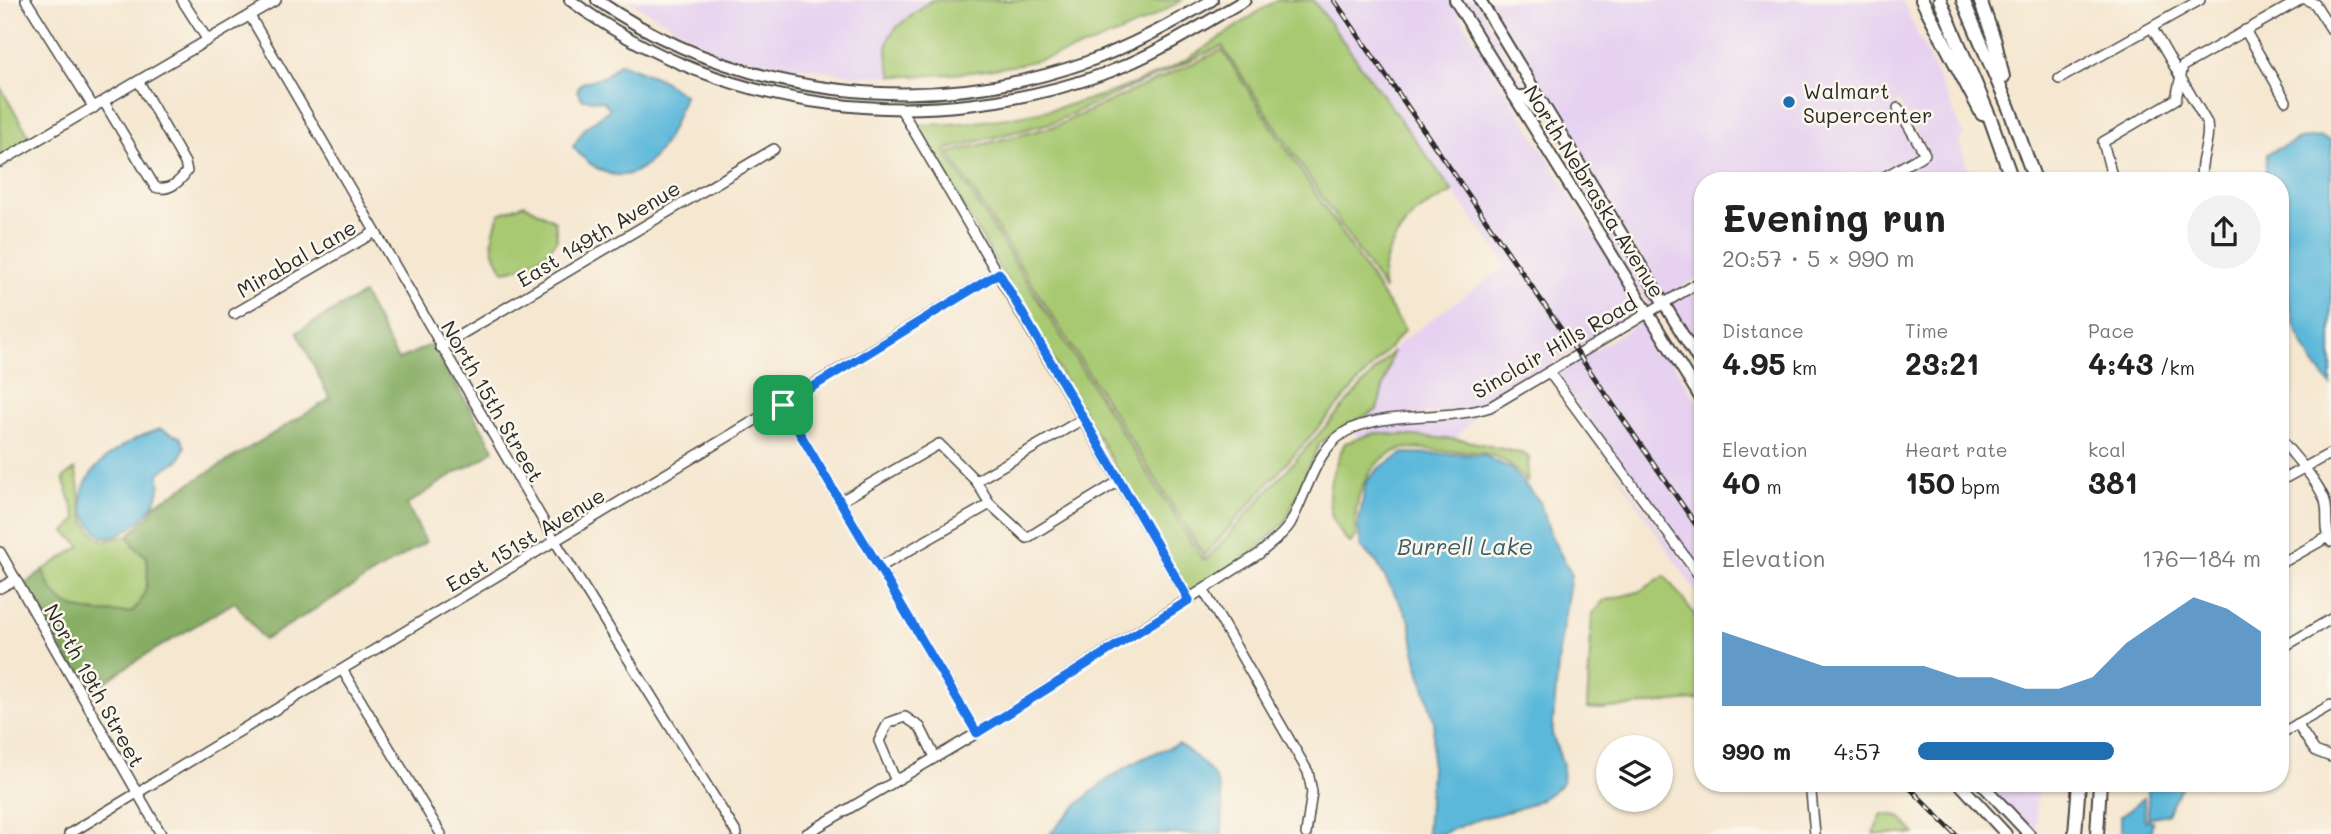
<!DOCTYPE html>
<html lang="en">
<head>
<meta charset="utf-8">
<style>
  body { margin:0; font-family:Mali,sans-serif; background:#f2f2f2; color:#222; height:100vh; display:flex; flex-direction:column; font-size:26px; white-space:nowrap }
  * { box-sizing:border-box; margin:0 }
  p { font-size:23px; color:#767676 }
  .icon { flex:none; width:38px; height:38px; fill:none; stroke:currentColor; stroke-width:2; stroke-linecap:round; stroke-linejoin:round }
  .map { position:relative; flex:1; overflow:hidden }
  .panel { position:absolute; left:1694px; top:172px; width:595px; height:620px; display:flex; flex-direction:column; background:#fff; border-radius:28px; box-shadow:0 2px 5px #0004 }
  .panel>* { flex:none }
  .fabs { position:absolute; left:1596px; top:735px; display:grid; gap:14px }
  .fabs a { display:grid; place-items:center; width:77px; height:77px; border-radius:50%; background:#fff; box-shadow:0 2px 5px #0004; font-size:35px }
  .pin { position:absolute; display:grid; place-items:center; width:60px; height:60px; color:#fff; margin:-30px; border-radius:14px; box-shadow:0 4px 10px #0006 }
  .round { display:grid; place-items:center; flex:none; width:74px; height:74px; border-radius:37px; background:#f2f2f2 }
  .summary { display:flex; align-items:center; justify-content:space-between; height:119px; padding:0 28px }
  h1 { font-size:38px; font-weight:700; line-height:52px }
  .metrics { display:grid; grid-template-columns:repeat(3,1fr); gap:10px; height:119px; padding:7px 28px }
  .metrics div { display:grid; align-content:center }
  .metrics b { font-size:30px; font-weight:700 }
  .metrics small { font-size:19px; font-weight:400 }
  .metrics p { font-size:19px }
  .chart { height:196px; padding:14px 28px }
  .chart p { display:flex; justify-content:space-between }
  .chart svg { width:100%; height:126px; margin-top:7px; fill:#1f6fb2; opacity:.7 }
  ul { padding:0 28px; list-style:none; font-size:23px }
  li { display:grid; grid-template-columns:112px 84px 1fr; align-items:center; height:52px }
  li i { height:18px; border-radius:9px; background:#1f6fb2 }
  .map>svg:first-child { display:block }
  .built { fill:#e6d2f0 }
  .green { fill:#a8c972; stroke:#6a7a4e; stroke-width:2 }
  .forest { fill:#86ad64; stroke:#586c48; stroke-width:2 }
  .water { fill:#5cb8da; stroke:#447282; stroke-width:2 }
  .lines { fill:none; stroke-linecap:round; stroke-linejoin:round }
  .minor-casing { stroke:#494744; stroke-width:12 }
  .major-casing { stroke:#494744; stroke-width:14 }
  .highway-casing { stroke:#494744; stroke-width:16 }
  .minor { stroke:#fff; stroke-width:9 }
  .major { stroke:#fff; stroke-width:10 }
  .highway { stroke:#fff; stroke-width:12 }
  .rail-casing { stroke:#2b2b2b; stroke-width:5 }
  .rail { stroke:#fbf7ec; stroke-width:2.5; stroke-dasharray:8; stroke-linecap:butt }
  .route-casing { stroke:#fff; stroke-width:14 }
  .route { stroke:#1a73e8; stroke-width:9 }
  .poi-dot { fill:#1f6fb2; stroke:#fbf7ec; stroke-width:2.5 }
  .labels { text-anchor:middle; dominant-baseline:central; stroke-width:5; stroke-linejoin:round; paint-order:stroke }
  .poi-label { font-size:21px; fill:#2b2b2b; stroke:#fbf7ec; text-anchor:start }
  .street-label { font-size:21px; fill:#2b2b2b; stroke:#fbf7ec }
  .water-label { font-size:23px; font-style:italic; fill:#3c5c68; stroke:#fbf7ec }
</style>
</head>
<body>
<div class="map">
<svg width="2331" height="834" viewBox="0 0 2331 834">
  <rect width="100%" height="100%" fill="#fbf7ec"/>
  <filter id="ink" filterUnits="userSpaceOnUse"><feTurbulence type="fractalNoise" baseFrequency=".0143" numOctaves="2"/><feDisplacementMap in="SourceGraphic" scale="14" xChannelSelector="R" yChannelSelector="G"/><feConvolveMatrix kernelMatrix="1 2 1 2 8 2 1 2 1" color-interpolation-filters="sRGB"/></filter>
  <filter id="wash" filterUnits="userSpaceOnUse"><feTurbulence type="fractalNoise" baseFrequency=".00686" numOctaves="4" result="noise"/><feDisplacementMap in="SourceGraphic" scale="28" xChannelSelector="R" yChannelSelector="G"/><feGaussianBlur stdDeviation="1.57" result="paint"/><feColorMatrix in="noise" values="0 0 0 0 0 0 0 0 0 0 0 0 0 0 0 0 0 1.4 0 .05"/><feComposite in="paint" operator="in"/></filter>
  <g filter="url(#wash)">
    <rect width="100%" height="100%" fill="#f5e7d0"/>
    <g class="built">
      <path d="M628,0H931L893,29L886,57L892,76H858L721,54Z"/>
      <path d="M1313,0H1450L1641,310L1488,402L1455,411L1363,419L1377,410L1393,351L1399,343L1507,265Z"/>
      <path d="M1461,0H1475L1530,94L1516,90Z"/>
      <path d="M1485,0H1902L1965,136L1959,140L1971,180H1889L1927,158L1928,152L1899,102L1892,107L1918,152L1869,180H1703V275L1664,296Z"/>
      <path d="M1522,100L1527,103L1554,148L1568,157L1657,301L1648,306Z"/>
      <path d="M1703,286V359L1669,305Z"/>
      <path d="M1646,319L1703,411V574L1555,374Z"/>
      <path d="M1476,416L1454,440L1374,433L1358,439L1355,432L1371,427L1457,421Z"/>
      <path d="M1608,460L1703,588V602L1675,561Z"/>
      <path d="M1986,782H2037L2036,834L2005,804Z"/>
    </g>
    <g class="green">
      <path d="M931,0H1182C1094,55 995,77 892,76C876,27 900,29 931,0Z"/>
      <path d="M1277,0H1313L1453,192C1441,199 1424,206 1414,215C1395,234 1378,264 1384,290L1222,46L1054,122L948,149L945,152L1202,559H1207L1393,351L1377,410L1347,425L1319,444L1285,523L1249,555L1190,594L916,125C1000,125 1088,106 1164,71C1204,53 1239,22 1277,0Z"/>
      <path d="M1222,50L1405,330L1204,556L949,153L1056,126Z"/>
      <path d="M0,87L31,139L0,158Z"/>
      <path d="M524,204L555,221L557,238C549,257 525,268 504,271C488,249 491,238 499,214Z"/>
      <path d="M1374,433L1464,440L1524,454L1529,458L1527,482C1498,450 1486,452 1445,451C1433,451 1414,446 1402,449C1365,460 1352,501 1356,537L1350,543C1318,514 1328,477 1345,443Z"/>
      <path d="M75,469C84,495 73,523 104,541L129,535L134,546L147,557C149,580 148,595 132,612C91,613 56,616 43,570L81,546L65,532L77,519L63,478Z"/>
      <path d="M1665,576L1703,626V699L1600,709L1587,708L1592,614L1603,601L1638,592Z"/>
      <path d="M1882,814L1899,816L1915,834H1873Z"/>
    </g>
    <path class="forest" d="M363,294L398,360L432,344L494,449L483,459L455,473L407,505L426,542L264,640L235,602L131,664L88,694L24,585L43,570C57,616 91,613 132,612C148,595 149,580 147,557L134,546L129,535L149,516L156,504L330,399L297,332Z"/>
    <g class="water">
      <path d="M620,63L660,79L684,95C667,154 629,211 573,147L585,128L610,109L603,101L582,99L577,91L581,83L605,76Z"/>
      <path d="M2321,137L2331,141V385C2278,329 2280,253 2280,180H2265L2267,154L2299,139Z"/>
      <path d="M160,429L180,437L185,446L180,459L160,472C157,479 161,482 159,489C155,513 127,537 103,537C47,490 115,443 160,429Z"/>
      <path d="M1404,453L1484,455L1511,469L1540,502L1551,536L1571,574L1559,652L1552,734L1563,765L1562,784C1526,815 1502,809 1463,825C1445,832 1447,834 1427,834L1434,721L1416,659L1410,621L1377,563L1361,547L1358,527L1366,482L1379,468Z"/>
      <path d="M1179,744C1219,773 1225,785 1222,834H1050C1087,791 1125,761 1179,744Z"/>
      <path d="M2148,782H2184L2167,814L2148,818Z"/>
      <path d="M2144,798L2145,820L2153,821L2150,834H2121V816Z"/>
    </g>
  </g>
  <g filter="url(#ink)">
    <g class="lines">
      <defs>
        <g id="minor">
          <path d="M26,0L94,108"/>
          <path d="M182,0L207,39"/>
          <path d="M2307,0L2315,4L2331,29"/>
          <path d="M250,16L555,541L737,834"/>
          <path d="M2152,28L2207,123C2211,143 2198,161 2202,180"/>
          <path d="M2245,30L2286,101"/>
          <path d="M2059,79L2200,0"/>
          <path d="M104,102L155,187C168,192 180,182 187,171L185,163L139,82"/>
          <path d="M902,111L1189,600"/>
          <path d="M0,162L276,0"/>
          <path d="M1879,180L1925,154L1898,108"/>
          <path d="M2113,180L2103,142L2176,99L2183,66L2300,0"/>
          <path d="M234,314L375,232"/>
          <path d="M440,347L774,149"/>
          <path d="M1549,372L1703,581"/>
          <path d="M783,405L977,733"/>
          <path d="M2280,438C2295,458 2314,476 2324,498C2330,511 2323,527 2331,542"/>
          <path d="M976,481L1083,419"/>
          <path d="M2280,481L2331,453"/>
          <path d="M841,501L939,444L976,481L990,504L1027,538L1119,481"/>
          <path d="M0,552L161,834"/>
          <path d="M2280,564L2328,537"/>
          <path d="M880,567L990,504"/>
          <path d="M0,588L16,579"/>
          <path d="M1204,591L1308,772L1312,792L1306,834"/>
          <path d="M2280,649L2331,619"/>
          <path d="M343,671L441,834"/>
          <path d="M2297,724L2315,751L2331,757"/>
          <path d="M2280,734L2331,705"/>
          <path d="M895,779L879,741L888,723L905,717L920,727L934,755"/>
          <path d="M1810,782L1815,834"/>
          <path d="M69,834L999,273"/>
          <path d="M806,834L977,733L1259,554C1269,545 1283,535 1290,524C1308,492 1316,443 1353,428C1393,411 1446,421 1490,407L1703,280"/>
        </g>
        <g id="major">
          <path d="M570,0C725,116 930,137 1109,72C1157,54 1201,25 1245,0"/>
          <path d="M597,0C738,97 923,119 1084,63C1130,47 1171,24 1212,0"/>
          <path d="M1455,0L1703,402"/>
          <path d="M1480,0L1703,368"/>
          <path d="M1514,96H1525L1537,111"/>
          <path d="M1958,782L2006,834"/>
          <path d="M1980,782L2029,834"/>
        </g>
        <g id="highway">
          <path d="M1922,0L1982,114"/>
          <path d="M1940,0L1990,118L2012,180"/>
          <path d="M1963,0L2009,108L2035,180"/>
          <path d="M1980,0L1995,42L2003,77"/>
          <path d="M2075,834L2079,782"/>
          <path d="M2097,834L2100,782"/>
        </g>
      </defs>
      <use href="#minor" class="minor-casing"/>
      <use href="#major" class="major-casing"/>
      <use href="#highway" class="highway-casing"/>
      <use href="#minor" class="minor"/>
      <use href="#major" class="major"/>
      <use href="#highway" class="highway"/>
      <defs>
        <g id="rail">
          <path d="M1334,0L1703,535"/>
          <path d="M1904,782L1955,834"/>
        </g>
      </defs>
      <use href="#rail" class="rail-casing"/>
      <use href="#rail" class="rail"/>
    </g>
  </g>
  <g class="lines" filter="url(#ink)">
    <defs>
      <path id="route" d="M999,273L1189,600L977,733L783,405Z"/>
    </defs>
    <use href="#route" class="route-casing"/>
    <use href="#route" class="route"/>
  </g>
  <circle class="poi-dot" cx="1789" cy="102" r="7"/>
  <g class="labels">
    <g class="poi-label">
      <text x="1803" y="90">Walmart<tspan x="1803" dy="24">Supercenter</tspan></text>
    </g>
    <g class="street-label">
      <text transform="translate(1595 191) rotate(58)">North Nebraska Avenue</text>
      <text transform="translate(598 233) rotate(-31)">East 149th Avenue</text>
      <text transform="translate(296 258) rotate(-30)">Mirabal Lane</text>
      <text transform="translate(1554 346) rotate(-30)">Sinclair Hills Road</text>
      <text transform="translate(493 401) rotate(60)">North 15th Street</text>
      <text transform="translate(525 539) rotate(-31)">East 151st Avenue</text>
      <text transform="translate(95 685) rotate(61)">North 19th Street</text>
    </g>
    <g class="water-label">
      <text x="1465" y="546">Burrell Lake</text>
    </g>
  </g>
</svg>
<div class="fabs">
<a><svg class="icon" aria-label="layers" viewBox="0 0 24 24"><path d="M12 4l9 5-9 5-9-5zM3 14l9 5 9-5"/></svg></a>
</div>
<div class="pin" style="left:783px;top:405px;background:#1e9e55"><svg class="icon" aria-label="arrive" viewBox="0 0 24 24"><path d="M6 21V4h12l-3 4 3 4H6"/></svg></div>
<section class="panel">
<div class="summary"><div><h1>Evening run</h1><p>20:57 · 5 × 990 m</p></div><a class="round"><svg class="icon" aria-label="share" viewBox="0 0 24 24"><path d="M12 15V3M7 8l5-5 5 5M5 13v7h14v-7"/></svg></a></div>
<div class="metrics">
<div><p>Distance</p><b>4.95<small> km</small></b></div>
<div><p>Time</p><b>23:21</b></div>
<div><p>Pace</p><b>4:43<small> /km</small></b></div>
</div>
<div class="metrics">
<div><p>Elevation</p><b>40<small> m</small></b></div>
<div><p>Heart rate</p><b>150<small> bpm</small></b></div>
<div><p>kcal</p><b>381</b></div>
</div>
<div class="chart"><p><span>Elevation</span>176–184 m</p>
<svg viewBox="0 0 160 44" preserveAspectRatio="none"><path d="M0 44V18L10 22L20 26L30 30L40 30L50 30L60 30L70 34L80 34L90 38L100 38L110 34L120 22L130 14L140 6L150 10L160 18V44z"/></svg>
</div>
<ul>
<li><b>990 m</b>4:57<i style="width:57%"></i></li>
</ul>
</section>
</div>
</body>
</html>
